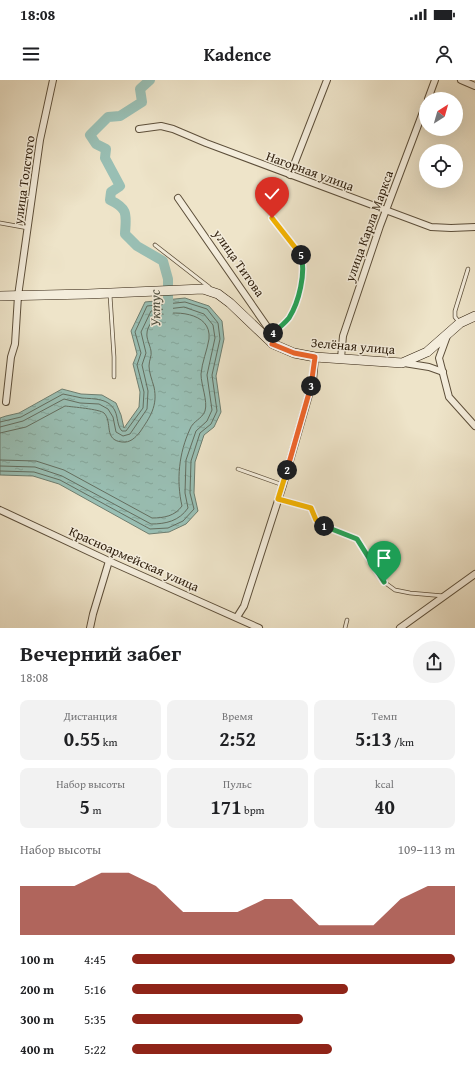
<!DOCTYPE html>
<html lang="ru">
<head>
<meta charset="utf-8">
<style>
  body { margin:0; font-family:"Gentium Book Plus",serif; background:#f2f2f2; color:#202124; height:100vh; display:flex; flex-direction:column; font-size:15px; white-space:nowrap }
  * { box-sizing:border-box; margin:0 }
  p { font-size:13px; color:#757577 }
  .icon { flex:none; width:22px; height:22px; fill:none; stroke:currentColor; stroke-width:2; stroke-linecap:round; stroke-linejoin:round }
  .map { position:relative; height:548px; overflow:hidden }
  .sheet { display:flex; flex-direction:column; background:#fff; flex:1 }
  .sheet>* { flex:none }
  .needle { width:26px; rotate:37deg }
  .fabs { position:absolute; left:419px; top:12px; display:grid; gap:8px }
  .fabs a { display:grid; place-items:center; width:44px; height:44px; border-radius:50%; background:#fff; box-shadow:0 4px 16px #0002; font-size:20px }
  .pin { position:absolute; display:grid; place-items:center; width:34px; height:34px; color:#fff; margin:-41px -17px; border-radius:50% 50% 50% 0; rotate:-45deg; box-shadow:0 0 4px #0007 }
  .pin .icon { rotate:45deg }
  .km { position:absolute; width:20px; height:20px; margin:-10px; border-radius:50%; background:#222; color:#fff; font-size:11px; line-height:20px; text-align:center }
  .round { display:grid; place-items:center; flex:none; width:42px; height:42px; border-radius:21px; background:#f2f2f2 }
  .summary { display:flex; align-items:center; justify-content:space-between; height:68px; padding:0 20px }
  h1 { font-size:22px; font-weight:700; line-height:30px }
  .figures { display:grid; grid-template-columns:repeat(3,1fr); gap:6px; height:68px; padding:4px 20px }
  .figures div { display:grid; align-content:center; border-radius:8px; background:#f2f2f2; text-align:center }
  .figures b { font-size:20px; font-weight:700 }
  .figures small { font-size:11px; font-weight:400 }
  .figures p { font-size:11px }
  .chart { height:112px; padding:8px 20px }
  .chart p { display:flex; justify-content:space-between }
  .chart svg { width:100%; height:72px; margin-top:4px; fill:#8f2418; opacity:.7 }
  ul { padding:0 20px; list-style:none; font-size:13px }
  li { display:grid; grid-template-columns:64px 48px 1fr; align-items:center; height:30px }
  li i { height:10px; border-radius:5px; background:#8f2418 }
  .status { display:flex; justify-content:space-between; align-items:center; height:28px; padding:0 20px; background:#fff; direction:ltr }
  .status svg { height:11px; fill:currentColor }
  header { display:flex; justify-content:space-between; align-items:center; height:52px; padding:0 20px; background:#fff; font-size:18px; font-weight:700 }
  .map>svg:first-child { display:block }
  .water { fill:url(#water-ripples); stroke:#6e7e70 }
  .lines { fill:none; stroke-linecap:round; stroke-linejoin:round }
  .shore { stroke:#636e60; stroke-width:1 }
  .river { stroke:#99bfb4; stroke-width:10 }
  .lane-casing { stroke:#5d4f3a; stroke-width:4.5 }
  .street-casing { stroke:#5d4f3a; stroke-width:8 }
  .secondary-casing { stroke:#2d1d0b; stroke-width:10 }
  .lane { stroke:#f4eddc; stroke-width:3 }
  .street { stroke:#f4eddc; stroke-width:6 }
  .secondary { stroke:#f4eddc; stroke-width:9 }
  .split-1-casing { stroke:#fff; stroke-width:8 }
  .split-2-casing { stroke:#fff; stroke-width:8 }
  .split-3-casing { stroke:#fff; stroke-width:8 }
  .split-4-casing { stroke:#fff; stroke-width:8 }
  .split-5-casing { stroke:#fff; stroke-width:8 }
  .split-6-casing { stroke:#fff; stroke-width:8 }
  .split-1 { stroke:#22a559; stroke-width:5 }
  .split-2 { stroke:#f5b400; stroke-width:5 }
  .split-3 { stroke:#f0652b; stroke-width:5 }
  .split-4 { stroke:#f0652b; stroke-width:5 }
  .split-5 { stroke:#22a559; stroke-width:5 }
  .split-6 { stroke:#f5b400; stroke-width:5 }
  .labels { text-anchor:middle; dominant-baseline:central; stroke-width:3; stroke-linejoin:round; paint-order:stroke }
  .street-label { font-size:13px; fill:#2d1d0b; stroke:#f4eddc }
  .water-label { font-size:14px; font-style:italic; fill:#4d4e3e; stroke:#f4eddc }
</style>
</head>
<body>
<div class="status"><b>18:08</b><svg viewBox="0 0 49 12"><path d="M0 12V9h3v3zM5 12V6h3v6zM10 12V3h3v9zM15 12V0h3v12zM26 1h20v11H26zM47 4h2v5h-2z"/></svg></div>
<header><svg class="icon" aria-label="menu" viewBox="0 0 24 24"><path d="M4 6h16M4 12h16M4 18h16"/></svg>Kadence<svg class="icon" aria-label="person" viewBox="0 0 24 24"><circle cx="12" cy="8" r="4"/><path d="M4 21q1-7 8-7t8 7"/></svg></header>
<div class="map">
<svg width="475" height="548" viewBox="0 0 475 548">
  <defs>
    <pattern id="water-ripples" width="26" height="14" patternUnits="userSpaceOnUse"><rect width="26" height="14" fill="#99bfb4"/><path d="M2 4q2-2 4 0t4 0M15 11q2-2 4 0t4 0" fill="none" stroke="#84a499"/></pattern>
  </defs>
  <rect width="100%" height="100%" fill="#eee4c9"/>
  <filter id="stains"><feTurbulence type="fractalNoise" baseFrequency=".005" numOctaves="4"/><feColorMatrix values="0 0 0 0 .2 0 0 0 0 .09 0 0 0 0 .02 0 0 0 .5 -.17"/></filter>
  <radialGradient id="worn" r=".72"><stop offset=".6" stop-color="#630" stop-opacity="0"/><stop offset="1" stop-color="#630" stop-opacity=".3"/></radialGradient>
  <path class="water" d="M185,218L209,226L222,241L224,259L216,296L221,332L214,347L204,355L195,382L194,413L198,431L186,444L169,452L149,454L59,404L33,396L0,395V338L6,336L19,333L62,309L81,314L102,315L116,323L121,335L124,348L139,327L140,312L133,284L137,274L131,251L145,222Z"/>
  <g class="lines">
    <g class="shore">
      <path d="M0,342L21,337L63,314C69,315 76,317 82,318C94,319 109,318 115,331C118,337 117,346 122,351H126L143,328L144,312L137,285L141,273L135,252L147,226L185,222L207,229L218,243L220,259L212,295L217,331L211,344L200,353L191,381L190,413L194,429L183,441L168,448L150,449L60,400L34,392L0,391"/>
      <path d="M0,347L23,341L64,319L80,323L99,324L108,329L113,337L116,352L123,356L130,354L147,329L148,311L142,285L146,273L141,252L151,231L184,227L204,234L213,245L215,258L207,295L212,330L207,341L196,351L186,380L185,413L188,428C179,441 166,444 151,444L62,396L35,387L0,386"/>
      <path d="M0,353L26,347L65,326C73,327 99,329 104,333C113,342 103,360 122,362C130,363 135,358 140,352C150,337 158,326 154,307C152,300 149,292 149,286C149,280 152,276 151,271C150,265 146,258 147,253C147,248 152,241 155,236C172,230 212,231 209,259C207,271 202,282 201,294C201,305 208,321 205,331C202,339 193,341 190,349C179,373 176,400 182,426C175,436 164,438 152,438L64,390L36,381L0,380"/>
    </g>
    <path class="river" d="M150,0L140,9L142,22L120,36L108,37L90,55L96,64L106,69L105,78L120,106L111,112L110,120C129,129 126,135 125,154L137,166L163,181L168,199V232"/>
    <defs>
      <g id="lane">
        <path d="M272,138C277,145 300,171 302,177C306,194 298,222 290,236C286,243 279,248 272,254"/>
        <path d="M0,143L28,148"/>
        <path d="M155,165L209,207"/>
        <path d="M110,215L114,277V297"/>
        <path d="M459,242L455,237V231L468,189"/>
        <path d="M238,389L283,405"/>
        <path d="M278,419L311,428L316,440L322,445L357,459L384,502L395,510L410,513L444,516"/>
        <path d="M345,548L347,540"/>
      </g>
      <g id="street">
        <path d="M461,0L475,6"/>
        <path d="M428,19L435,0"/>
        <path d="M139,49L161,46L173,49L206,63L431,147L451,148L475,147"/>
        <path d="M290,95L327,0"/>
        <path d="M178,118L275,258L273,264"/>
        <path d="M447,256L439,278L449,317L475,346"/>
        <path d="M341,278L343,256L380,146L426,24"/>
        <path d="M404,283L429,287L443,292"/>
        <path d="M6,322L11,277L15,264L18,216L40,60L53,0"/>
        <path d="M0,430L109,481L259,548"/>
        <path d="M237,537L244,526L283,405L313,301L315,277"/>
        <path d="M90,548L93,534L109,481"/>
        <path d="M400,548L475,494"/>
      </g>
      <path id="secondary" d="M0,216L88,214L203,209L218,214L230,223L273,264L294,273L315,277L402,283L427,272L460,243L475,236"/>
    </defs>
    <use href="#lane" class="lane-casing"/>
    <use href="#street" class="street-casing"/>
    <use href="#secondary" class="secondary-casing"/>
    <use href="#lane" class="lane"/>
    <use href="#street" class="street"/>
    <use href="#secondary" class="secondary"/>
  </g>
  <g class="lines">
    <defs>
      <path id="split-1" d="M324,446L357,459L384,502"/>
      <path id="split-2" d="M287,390L278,419L311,428L316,440L324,446"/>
      <path id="split-3" d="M287,390L311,306"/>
      <path id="split-4" d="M273,253L272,254L275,258L272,264L294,273L315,277L311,306"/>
      <path id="split-5" d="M273,253C279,248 284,244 289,238C299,222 306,193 301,175"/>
      <path id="split-6" d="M272,138L301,175"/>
    </defs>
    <use href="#split-1" class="split-1-casing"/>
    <use href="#split-2" class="split-2-casing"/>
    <use href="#split-3" class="split-3-casing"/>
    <use href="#split-4" class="split-4-casing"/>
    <use href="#split-5" class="split-5-casing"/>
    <use href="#split-6" class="split-6-casing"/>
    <use href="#split-1" class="split-1"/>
    <use href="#split-2" class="split-2"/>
    <use href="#split-3" class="split-3"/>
    <use href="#split-4" class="split-4"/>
    <use href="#split-5" class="split-5"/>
    <use href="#split-6" class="split-6"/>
  </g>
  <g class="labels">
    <g class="street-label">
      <text transform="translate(310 91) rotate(20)">Нагорная улица</text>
      <text transform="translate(24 100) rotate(-82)">улица Толстого</text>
      <text transform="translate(369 146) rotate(-70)">улица Карла Маркса</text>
      <text transform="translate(239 183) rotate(55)">улица Титова</text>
      <text transform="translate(353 266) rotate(5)">Зелёная улица</text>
      <text transform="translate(134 479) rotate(24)">Красноармейская улица</text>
    </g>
    <g class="water-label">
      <text transform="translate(155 228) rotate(-91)">Уктус</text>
    </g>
  </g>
  <rect width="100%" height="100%" filter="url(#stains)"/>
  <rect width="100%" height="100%" fill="url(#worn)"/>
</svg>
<div class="fabs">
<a><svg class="needle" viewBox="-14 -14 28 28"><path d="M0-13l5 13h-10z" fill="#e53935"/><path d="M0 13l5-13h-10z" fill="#757577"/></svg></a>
<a><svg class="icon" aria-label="locate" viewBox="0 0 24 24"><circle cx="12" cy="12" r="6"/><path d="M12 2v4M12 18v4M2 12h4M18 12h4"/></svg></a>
</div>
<div class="pin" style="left:384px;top:502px;background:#1e9e55"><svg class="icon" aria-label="arrive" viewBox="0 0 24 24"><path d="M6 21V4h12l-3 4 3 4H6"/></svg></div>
<div class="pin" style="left:272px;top:138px;background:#d93025"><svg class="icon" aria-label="check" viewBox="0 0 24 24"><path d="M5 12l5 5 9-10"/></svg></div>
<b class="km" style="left:324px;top:446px">1</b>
<b class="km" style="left:287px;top:390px">2</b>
<b class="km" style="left:311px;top:306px">3</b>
<b class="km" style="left:273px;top:253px">4</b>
<b class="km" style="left:301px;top:175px">5</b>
</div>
<section class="sheet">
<div class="summary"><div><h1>Вечерний забег</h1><p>18:08</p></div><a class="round"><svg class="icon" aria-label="share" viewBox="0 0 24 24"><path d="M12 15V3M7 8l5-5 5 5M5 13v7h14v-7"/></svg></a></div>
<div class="figures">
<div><p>Дистанция</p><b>0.55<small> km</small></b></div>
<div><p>Время</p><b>2:52</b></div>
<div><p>Темп</p><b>5:13<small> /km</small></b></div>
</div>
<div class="figures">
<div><p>Набор высоты</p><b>5<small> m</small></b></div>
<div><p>Пульс</p><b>171<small> bpm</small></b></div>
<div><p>kcal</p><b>40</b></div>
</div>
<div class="chart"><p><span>Набор высоты</span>109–113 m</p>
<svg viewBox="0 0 160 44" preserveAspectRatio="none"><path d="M0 44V14L10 14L20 14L30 6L40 6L50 14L60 30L70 30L80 30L90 22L100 22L110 38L120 38L130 38L140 22L150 14L160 14V44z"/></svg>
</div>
<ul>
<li><b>100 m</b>4:45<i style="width:100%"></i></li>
<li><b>200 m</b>5:16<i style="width:67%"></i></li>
<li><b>300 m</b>5:35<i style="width:53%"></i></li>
<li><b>400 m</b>5:22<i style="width:62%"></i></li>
</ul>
</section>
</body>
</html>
